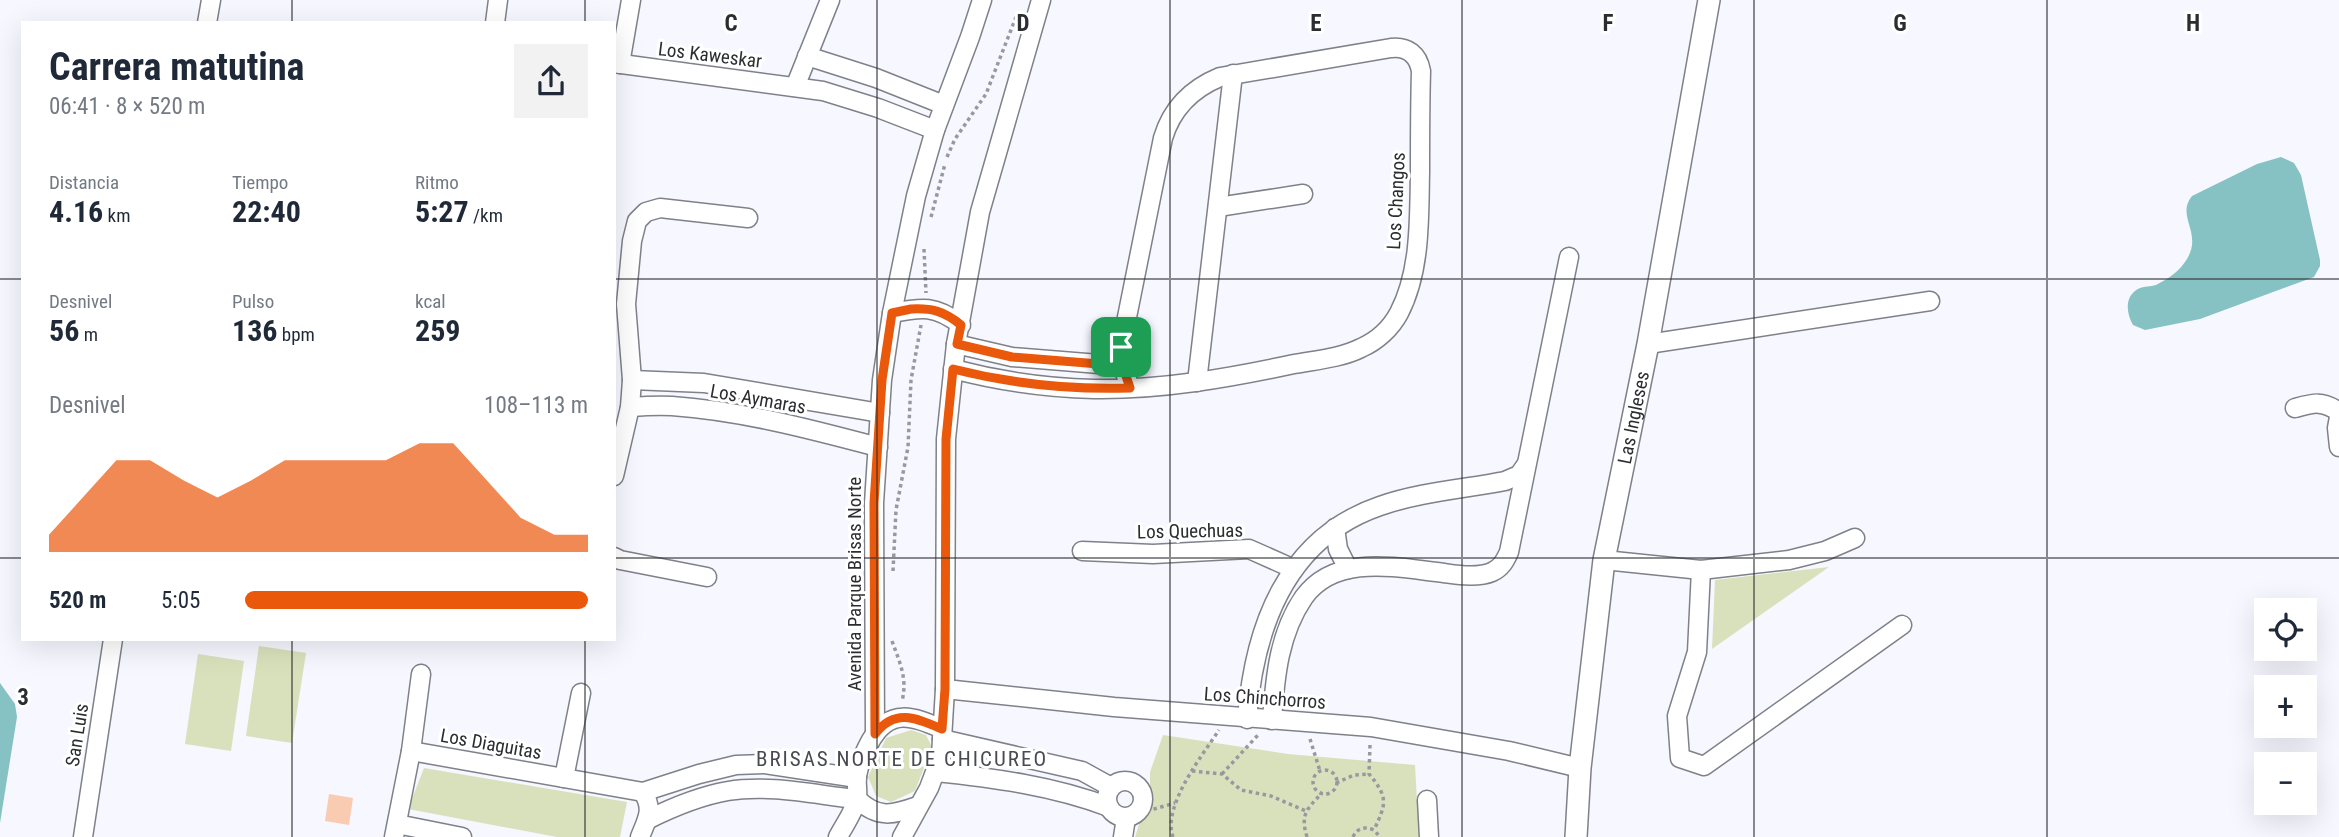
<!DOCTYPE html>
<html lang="es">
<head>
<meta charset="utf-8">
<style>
  body { margin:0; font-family:"Roboto Condensed",sans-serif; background:#f2f2f3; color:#1f2937; height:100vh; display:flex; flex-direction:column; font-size:26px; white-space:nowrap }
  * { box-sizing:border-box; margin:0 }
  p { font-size:23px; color:#747a83 }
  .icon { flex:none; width:38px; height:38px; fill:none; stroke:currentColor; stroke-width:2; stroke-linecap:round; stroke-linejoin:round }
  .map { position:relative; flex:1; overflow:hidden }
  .sheet { position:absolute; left:21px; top:21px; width:595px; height:620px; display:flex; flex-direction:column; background:#fff; border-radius:0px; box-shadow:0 7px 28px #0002 }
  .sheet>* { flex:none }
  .fabs { position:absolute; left:2254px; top:598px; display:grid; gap:14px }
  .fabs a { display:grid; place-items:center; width:63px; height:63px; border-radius:0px; background:#fff; box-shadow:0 7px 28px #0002; font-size:35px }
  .pin { position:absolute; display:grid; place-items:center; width:60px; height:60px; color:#fff; margin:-30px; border-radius:14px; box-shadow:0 4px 10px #0006 }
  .round { display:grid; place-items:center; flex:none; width:74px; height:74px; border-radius:0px; background:#f2f2f3 }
  .head { display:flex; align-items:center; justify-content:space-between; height:119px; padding:0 28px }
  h1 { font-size:38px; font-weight:700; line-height:52px }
  .figures { display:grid; grid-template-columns:repeat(3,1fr); gap:10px; height:119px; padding:7px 28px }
  .figures div { display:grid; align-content:center }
  .figures b { font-size:30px; font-weight:700 }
  .figures small { font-size:19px; font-weight:400 }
  .figures p { font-size:19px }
  .chart { height:196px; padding:14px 28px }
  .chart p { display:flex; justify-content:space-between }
  .chart svg { width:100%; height:126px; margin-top:7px; fill:#ea580c; opacity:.7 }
  ul { padding:0 28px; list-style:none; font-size:23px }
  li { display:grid; grid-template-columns:112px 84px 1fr; align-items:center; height:52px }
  li i { height:18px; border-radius:9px; background:#ea580c }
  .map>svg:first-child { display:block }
  .green { fill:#d9e1bc }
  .water { fill:#86c2c3 }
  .building { fill:#f9ccb2 }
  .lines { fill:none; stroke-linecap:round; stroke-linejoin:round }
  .minor-casing { stroke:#7f8189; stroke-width:21 }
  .tertiary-casing { stroke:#7f8189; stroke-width:24 }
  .path { stroke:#98999f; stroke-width:3.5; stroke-dasharray:3.5 3.5; stroke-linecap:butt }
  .minor { stroke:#fff; stroke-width:18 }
  .tertiary { stroke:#fff; stroke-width:21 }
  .route-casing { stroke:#fff; stroke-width:14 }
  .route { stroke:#ea580c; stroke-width:9 }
  .grid { fill:none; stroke:#2c2d30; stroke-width:2; stroke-opacity:0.55 }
  .labels { text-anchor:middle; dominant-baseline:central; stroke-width:6; stroke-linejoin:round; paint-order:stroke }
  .street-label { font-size:19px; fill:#2c2d30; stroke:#fff }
  .neighbourhood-label { font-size:21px; letter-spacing:2px; fill:#494a52; stroke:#fff }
  .grid-label { font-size:23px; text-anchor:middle; font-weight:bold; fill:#2c2d30; stroke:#fff; stroke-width:6; stroke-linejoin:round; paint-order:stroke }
</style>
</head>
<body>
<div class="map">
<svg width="2339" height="837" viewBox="0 0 2339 837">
  <rect width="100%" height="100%" fill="#f6f7ff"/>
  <g class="green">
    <path d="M1829,567L1712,649L1715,580Z"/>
    <path d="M259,646L306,653L292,743L246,736Z"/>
    <path d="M198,654L244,661L231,751L185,744Z"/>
    <path d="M911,730L926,735L932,747L915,791L891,802L876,796L868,777L886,738Z"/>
    <path d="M1163,735L1288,754L1415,765L1419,837H1135L1150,790V772Z"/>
    <path d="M424,768L627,802L620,837H557L408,809Z"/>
  </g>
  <g class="water">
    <path d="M2281,157L2294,163L2301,175L2320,260V266L2314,277L2200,319L2145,330L2133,325C2126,313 2124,295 2140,288C2145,286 2150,287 2156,285C2166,280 2175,274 2182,266C2208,235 2174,218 2192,196L2257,164Z"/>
    <path d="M0,683L15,704L17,717L0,823Z"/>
  </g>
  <path class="building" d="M329,794L353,798L349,825L325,821Z"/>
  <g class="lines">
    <defs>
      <g id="minor">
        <path d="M207,23L211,0"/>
        <path d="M495,23L498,0"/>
        <path d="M807,56L876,78L944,105"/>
        <path d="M614,63L823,91L878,108L935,130"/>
        <path d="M620,64L631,0"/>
        <path d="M795,87L830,0"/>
        <path d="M1218,207L1303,194"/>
        <path d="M892,313C922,307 936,305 961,325"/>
        <path d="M956,344L1012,357L1099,364L1112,360L1121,347"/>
        <path d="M1648,344L1930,301"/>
        <path d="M953,369C999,381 1046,388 1094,389C1161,390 1229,378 1294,364C1316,360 1341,358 1361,348C1377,341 1391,328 1399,313C1421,271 1419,218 1420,172C1420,138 1420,105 1421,71C1418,54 1407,46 1391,48L1220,77C1191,89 1172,108 1163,138L1121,347L1123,367L1130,388"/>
        <path d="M632,380L704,383L880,413"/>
        <path d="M1197,382L1233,74"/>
        <path d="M630,407C644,406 658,405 672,406C742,411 810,429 878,447"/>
        <path d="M2295,408C2313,403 2323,400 2339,412"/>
        <path d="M2339,417L2337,428L2339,447"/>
        <path d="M614,476L630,407L632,380L626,304L632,241L637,221L646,212L660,208L748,218"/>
        <path d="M1335,528L1338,549L1348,569"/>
        <path d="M1082,551L1153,554L1249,549L1294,569"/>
        <path d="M614,557L620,560L707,577"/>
        <path d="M1604,560L1701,570L1789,560L1825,551L1855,538"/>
        <path d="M1701,570L1697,652L1677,716L1680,758L1704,766L1902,625"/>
        <path d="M945,689L1114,707L1371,727L1509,751L1580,768"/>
        <path d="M1247,719C1254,628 1286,538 1380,506C1420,492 1464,489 1505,481L1519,475L1526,465"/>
        <path d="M1272,720C1275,677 1279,633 1304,597C1336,553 1398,568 1444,573C1459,575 1478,578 1492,572C1501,568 1505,561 1509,552L1569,257"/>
        <path d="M875,734L874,503L882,380L892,313L916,196L935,130L970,37L982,0"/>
        <path d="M942,739L1082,771L1111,787"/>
        <path d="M411,751L643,792L699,774L736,765L765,764L857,778"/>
        <path d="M936,772C994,778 1054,786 1109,807"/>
        <path d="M564,778L581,693"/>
        <circle cx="1125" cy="799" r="18"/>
        <path d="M857,799C878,819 892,815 918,806"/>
        <path d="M1427,800L1429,837"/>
        <path d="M647,820C673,807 699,796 728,791C770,784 816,795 857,799"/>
        <path d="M397,824L462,837"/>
        <path d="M83,837L113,639"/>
        <path d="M394,837L411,751L421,674"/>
        <path d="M640,837C647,819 654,810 643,792"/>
        <path d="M838,837C844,825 855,811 857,798C858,790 856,783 857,776C859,763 865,751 871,740C890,708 913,716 942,729"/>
        <path d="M902,837L929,788L941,756L945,689L946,439L956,344L980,212L1041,0"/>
        <path d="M1123,837L1126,818"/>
      </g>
      <g id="tertiary">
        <path id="s1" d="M1576,837L1580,768L1604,560L1648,344L1709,0"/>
      </g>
    </defs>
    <use href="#minor" class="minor-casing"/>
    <use href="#tertiary" class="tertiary-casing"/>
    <g class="path">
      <path d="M947,157L955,139L986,94L1016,17"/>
      <path d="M931,217L945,164"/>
      <path d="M924,249L926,293"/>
      <path d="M893,571L896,510L908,447L911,380L921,325"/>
      <path d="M892,641C899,661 908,678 902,701"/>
      <path d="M1310,739L1320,771"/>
      <path d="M1370,745L1369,774C1389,798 1386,804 1374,830"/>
      <circle cx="1325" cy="782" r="12"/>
      <path d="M1192,771L1222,774L1241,790L1271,796L1306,811"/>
      <path d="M1222,774L1258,735"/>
      <path d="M1336,783L1354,775L1369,774"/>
      <path d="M1140,813L1175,803"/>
      <path d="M1173,837C1162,806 1202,756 1219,730"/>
      <path d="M1307,837C1300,814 1307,809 1322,793"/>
      <path d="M1353,837C1357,828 1365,826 1374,830L1380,837"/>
    </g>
    <use href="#minor" class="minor"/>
    <use href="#tertiary" class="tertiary"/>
  </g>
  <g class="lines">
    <defs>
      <path id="route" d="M911,309C932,308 944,311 961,325L957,344L1012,357L1099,364L1112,359L1121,347L1123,367L1130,388C1069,390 1012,384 953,369L946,439L945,689L942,729C916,718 895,708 875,734L874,503L882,380L892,313Z"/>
    </defs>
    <use href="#route" class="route-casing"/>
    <use href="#route" class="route"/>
  </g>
  <path class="grid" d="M292,0V23M585,0V23M877,0V837M1170,0V837M1462,0V837M1754,0V837M2047,0V837M0,279H23M614,279H2339M0,558H23M614,558H2339M292,639V837M585,639V837"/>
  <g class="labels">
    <g class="street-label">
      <text transform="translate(710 55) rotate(7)">Los Kaweskar</text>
      <text transform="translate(1396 201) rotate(-87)">Los Changos</text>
      <text transform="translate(758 399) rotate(10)">Los Aymaras</text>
      <text stroke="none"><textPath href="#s1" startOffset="424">Las Ingleses</textPath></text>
      <text transform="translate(1190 531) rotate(-1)">Los Quechuas</text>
      <text transform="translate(854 584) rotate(-90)">Avenida Parque Brisas Norte</text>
      <text transform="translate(1265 698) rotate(4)">Los Chinchorros</text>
      <text transform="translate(77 735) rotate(-81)">San Luis</text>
      <text transform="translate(491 744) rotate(10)">Los Diaguitas</text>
    </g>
    <g class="neighbourhood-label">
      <text x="902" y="759">BRISAS NORTE DE CHICUREO</text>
    </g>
  </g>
  <g class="grid-label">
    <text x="731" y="31">C</text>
    <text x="1023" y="31">D</text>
    <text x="1316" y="31">E</text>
    <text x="1608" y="31">F</text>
    <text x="1900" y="31">G</text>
    <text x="2193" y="31">H</text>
    <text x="23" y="705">3</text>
  </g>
</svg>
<div class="fabs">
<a><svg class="icon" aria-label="locate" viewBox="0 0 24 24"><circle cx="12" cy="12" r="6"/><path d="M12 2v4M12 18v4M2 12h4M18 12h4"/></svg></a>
<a>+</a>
<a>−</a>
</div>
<div class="pin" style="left:1121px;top:347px;background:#1e9e55"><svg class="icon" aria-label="arrive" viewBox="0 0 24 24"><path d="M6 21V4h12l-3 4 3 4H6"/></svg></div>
<section class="sheet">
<div class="head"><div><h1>Carrera matutina</h1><p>06:41 · 8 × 520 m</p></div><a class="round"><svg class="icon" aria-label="share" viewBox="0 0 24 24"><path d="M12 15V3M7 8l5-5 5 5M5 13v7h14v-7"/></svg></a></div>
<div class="figures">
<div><p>Distancia</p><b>4.16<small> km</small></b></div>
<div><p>Tiempo</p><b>22:40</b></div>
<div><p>Ritmo</p><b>5:27<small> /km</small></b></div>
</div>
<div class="figures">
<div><p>Desnivel</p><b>56<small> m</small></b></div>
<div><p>Pulso</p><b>136<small> bpm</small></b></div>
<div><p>kcal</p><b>259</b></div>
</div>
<div class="chart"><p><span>Desnivel</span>108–113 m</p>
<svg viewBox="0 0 160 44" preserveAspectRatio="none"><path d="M0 44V38L10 25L20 12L30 12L40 19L50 25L60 19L70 12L80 12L90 12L100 12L110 6L120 6L130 19L140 32L150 38L160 38V44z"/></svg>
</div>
<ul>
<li><b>520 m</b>5:05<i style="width:100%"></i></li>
</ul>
</section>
</div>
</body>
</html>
